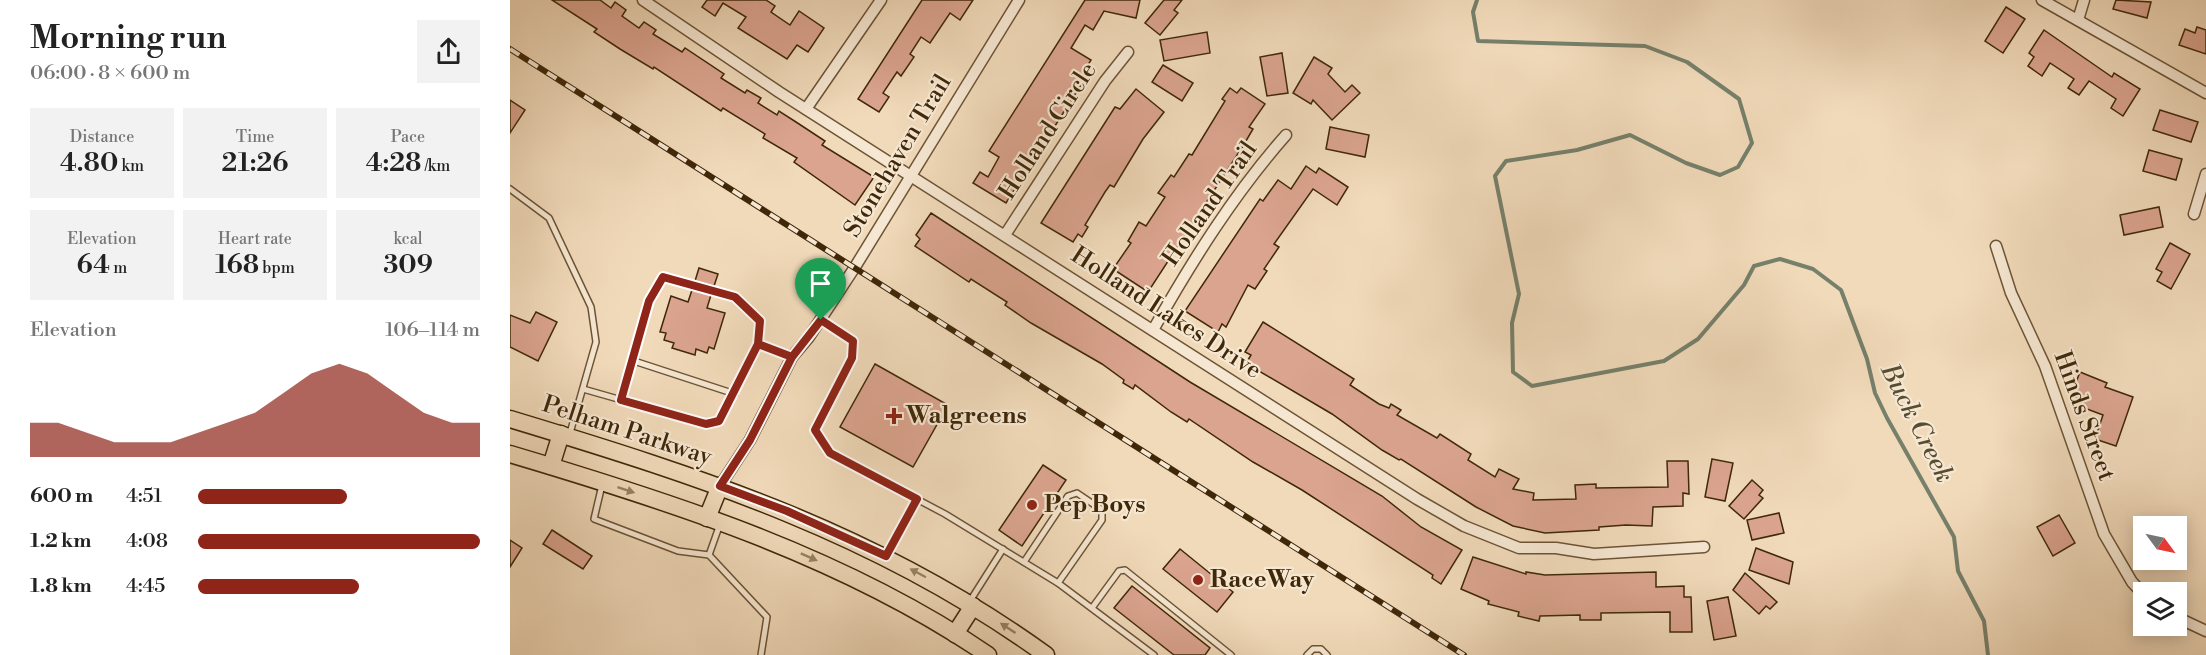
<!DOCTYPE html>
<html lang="en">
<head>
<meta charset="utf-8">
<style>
  body { margin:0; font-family:"Libre Bodoni",serif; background:#f2f2f2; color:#222; height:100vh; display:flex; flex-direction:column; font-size:22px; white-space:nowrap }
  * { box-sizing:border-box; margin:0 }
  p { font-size:20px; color:#767676 }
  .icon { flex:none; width:33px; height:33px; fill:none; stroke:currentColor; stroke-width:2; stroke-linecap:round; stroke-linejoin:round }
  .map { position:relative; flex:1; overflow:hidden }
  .drawer { display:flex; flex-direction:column; background:#fff; width:510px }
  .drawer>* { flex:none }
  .needle { width:39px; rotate:123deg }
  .tools { position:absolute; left:1623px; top:516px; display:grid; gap:12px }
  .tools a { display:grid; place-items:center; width:54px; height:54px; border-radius:0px; background:#fff; box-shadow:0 3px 15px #0003; font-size:30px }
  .pin { position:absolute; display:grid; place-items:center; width:51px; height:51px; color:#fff; margin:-62px -26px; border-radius:50% 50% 50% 0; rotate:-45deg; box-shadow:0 0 6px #0007 }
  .pin .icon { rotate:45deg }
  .round { display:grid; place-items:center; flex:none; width:63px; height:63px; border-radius:0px; background:#f2f2f2 }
  .summary { display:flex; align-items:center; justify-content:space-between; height:102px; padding:0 30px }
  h1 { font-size:33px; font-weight:600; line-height:45px }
  .figures { display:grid; grid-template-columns:repeat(3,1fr); gap:9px; height:102px; padding:6px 30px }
  .figures div { display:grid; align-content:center; border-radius:0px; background:#f2f2f2; text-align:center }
  .figures b { font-size:26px; font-weight:600 }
  .figures small { font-size:16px; font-weight:400 }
  .figures p { font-size:16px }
  .chart { height:168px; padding:12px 30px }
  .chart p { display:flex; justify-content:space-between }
  .chart svg { width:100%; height:108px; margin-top:6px; fill:#8f2418; opacity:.7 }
  ul { padding:0 30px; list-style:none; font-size:20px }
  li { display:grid; grid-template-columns:96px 72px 1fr; align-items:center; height:45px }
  li i { height:15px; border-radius:8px; background:#8f2418 }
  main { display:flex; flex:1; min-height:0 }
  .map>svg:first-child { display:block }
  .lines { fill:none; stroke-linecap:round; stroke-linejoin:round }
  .stream { stroke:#76806b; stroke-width:4 }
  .building { fill:#dba48f; stroke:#3f2809; stroke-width:1.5 }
  .lane-casing { stroke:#6c5435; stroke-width:8 }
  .street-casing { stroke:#6c5435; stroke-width:13 }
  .primary-casing { stroke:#3f2809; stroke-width:19 }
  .lane { stroke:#f6e7d2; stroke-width:5 }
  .street { stroke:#f6e7d2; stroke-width:10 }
  .primary { stroke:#f1daba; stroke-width:16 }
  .rail-casing { stroke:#3f2809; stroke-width:6 }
  .rail { stroke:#f6e7d2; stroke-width:4; stroke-dasharray:11; stroke-linecap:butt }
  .oneway { fill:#988162 }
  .route-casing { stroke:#fff; stroke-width:12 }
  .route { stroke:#8f2418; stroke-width:8 }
  .poi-dot { fill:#8f2418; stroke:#f6e7d2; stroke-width:2 }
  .labels { text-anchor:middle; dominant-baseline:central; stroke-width:4.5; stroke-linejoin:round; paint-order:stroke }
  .street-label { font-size:24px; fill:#3f2809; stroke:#f6e7d2 }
  .poi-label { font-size:24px; font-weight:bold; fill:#3f2809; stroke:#f6e7d2; text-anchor:start }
  .water-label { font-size:26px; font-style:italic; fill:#564d32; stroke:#f6e7d2 }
</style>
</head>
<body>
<main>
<section class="drawer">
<div class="summary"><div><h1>Morning run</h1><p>06:00 · 8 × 600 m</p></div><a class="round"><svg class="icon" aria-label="share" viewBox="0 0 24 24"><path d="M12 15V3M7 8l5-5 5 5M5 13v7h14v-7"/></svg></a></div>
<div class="figures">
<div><p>Distance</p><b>4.80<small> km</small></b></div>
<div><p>Time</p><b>21:26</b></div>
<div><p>Pace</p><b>4:28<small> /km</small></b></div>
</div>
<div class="figures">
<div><p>Elevation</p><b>64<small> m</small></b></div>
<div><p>Heart rate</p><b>168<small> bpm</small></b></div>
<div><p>kcal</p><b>309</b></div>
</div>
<div class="chart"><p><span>Elevation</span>106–114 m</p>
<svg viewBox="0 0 160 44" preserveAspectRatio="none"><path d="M0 44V30L10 30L20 34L30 38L40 38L50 38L60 34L70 30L80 26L90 18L100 10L110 6L120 10L130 18L140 26L150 30L160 30V44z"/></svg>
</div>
<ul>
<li><b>600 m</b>4:51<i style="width:53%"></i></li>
<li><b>1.2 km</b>4:08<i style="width:100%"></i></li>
<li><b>1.8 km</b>4:45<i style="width:57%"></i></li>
</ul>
</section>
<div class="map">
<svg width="1696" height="655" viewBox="0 0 1696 655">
  <rect width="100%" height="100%" fill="#f1daba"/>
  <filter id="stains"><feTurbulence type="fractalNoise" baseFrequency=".00333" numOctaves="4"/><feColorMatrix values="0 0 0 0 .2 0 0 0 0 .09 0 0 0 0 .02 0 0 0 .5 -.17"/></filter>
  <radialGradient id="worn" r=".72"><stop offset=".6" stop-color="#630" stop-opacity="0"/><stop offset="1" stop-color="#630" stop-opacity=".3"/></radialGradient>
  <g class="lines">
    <path class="stream" d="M967,0L963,12L968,41L1135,46L1177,62L1229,99L1242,143L1228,167L1210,175L1176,163L1120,135L1067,150L996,161L985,176L1009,294L1002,323L1003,372L1022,386L1154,361L1188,339L1234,285L1244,266L1270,259L1303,269L1331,290L1357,359L1365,393L1377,418L1444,537L1448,571L1474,621L1478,655"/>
  </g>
  <g class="building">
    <path d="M42,0H90L101,8L105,2L116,10L112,16L129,28L134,22L146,30L143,34L172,52L175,48L214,74L211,78L235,93L237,90L251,98L248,103L267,115L269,111L286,122L315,141L312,145L364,177L345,205L284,162L287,158L253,138L255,134L213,108L211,111L144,67L143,69L110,49L84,32L87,29Z"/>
    <path d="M197,0H256L265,6L261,12L280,25L289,11L314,28L298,52L287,45L277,59L228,28L236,17L213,3L205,16L192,7Z"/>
    <path d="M412,0H463L450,20L440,13L420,43L411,37L400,54L404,57L391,76L387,72L373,93L379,97L369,112L348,99Z"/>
    <path d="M575,0H630L626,18L594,11L583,30L575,25L561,48L581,60L567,83L571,85L496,203L463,183L470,172L478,177L489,157L479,151Z"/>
    <path d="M654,0H672L664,10L668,13L650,35L635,23Z"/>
    <path d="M1606,0L1641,2L1637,18L1603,9Z"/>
    <path d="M1496,7L1515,19L1493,53L1475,41Z"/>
    <path d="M1687,27L1696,30V54L1669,45L1675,29L1685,33Z"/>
    <path d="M1534,30L1602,77L1604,73L1630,89L1613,116L1601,108L1606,99L1579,81L1569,95L1558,88L1564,79L1540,63L1532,76L1518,66L1524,57L1519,53Z"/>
    <path d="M697,32L700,53L654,61L650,40Z"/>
    <path d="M772,53L778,93L757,96L750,57Z"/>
    <path d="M804,57L822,68L818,74L835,92L842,85L850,93L822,120L803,100L801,104L783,93Z"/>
    <path d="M653,65L683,83L672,101L642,82Z"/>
    <path d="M720,88L727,93L731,88L755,104L739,127L743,129L733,146L638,292L603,269L621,243L618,241L629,222L636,226L655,197L648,193L661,175L664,177L679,154L682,155L715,101L712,99Z"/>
    <path d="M626,89L654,112L633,139L604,187L600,185L595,192L575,225L578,227L572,237L568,234L563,242L531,223L605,107L610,109Z"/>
    <path d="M0,100L15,110L0,133Z"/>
    <path d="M1650,110L1688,122L1681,142L1643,130Z"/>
    <path d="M820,127L859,135L855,157L816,149Z"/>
    <path d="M1639,150L1672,159L1666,180L1633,171Z"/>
    <path d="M796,166L806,173L809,168L838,187L827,205L803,189L764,244L769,247L754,269L757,271L745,289L738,285L716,327L712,324L708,332L675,311L750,199L753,201L768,180L781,189Z"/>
    <path d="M1649,207L1653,227L1614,235L1610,215Z"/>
    <path d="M421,213L680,382L872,496L911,527L952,550L931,584L922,578L923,575L792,490L743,462L679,419L677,422L661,412L625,385L623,389L613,383L614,380L592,364L521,323L495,305L497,302L461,279L459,282L405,246L410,239L406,235Z"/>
    <path d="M1660,243L1680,254L1661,289L1647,281L1652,272L1646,269Z"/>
    <path d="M189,268L208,274L204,286L185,281Z"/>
    <path d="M182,290L201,295L197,308L215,313L204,349L199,347L197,353L186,349L185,355L162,348L164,343L154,340L156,333L150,332L161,296L178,302Z"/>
    <path d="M26,312L47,322L28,361L0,347V315L20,323Z"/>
    <path d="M753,322L844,379L840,385L869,404L879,408L881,404L891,410L887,415L927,438L930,434L961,454L958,460L985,477L989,469L1009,479L1003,489L1024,493L1023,500L1066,499L1065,485L1086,484V488L1158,487L1157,461H1178L1179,494L1173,493V506L1143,507L1142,526L1116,525L1089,527V530L1035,533L1003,526L966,507L891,459L889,460L872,450L822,414L749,371L748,373L735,365L741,355L735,352Z"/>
    <path d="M365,364L438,405L403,467L330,427Z"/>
    <path d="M1570,372L1597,383L1595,387L1623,397L1606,446L1585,439L1593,415L1569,406L1571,400L1561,395Z"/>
    <path d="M1202,459L1223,463L1215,501L1195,497Z"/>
    <path d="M533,465L556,480L512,546L489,530Z"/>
    <path d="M1242,480L1253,490L1249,495L1253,498L1234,519L1219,506Z"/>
    <path d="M1269,513L1274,533L1242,540L1237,520Z"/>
    <path d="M1549,515L1565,543L1543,556L1527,527Z"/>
    <path d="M42,530L82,556L73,569L33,544Z"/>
    <path d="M0,540L12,548L0,567Z"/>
    <path d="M1246,548L1283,562L1279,584L1239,570Z"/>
    <path d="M670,549L723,592L707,612L653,569Z"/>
    <path d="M963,557L1016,574V572L1035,575L1146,572V587L1174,586V597H1181L1182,632H1160V612L1091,613V620H1070V615L1030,616L1029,621L1008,616L1009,612L978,604L979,601L951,589Z"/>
    <path d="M1235,573L1267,602L1260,609L1256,606L1249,614L1223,590Z"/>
    <path d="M622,586L700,648L695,655H664L604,608Z"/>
    <path d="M1218,597L1226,636L1204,640L1197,601Z"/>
  </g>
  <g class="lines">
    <defs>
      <g id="lane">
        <path d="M0,189L39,218L81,307L86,342L60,433"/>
        <path d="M311,320L343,341L342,358L305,430L320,453L435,514L548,583L644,655"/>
        <path d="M124,361L139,301L153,277L225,297L250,321L248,344"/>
        <path d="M73,389L196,424L209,421L248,344L282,357"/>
        <path d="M111,400L124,361L225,394"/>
        <path d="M92,485L84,519L168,551L199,555L210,524"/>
        <path d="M199,555L257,617L251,655"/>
        <path d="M376,555L407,499"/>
        <path d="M514,562L558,496L567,493L592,510V520L548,583"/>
        <path d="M460,601L493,549"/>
        <path d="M582,608L609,571L615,570L721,655"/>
        <path d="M797,655L803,649H811L817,655"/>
      </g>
      <g id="street">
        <path d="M133,0L269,92L907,499L954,526L1009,548H1046L1084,554L1194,547"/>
        <path d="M1532,0L1696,93"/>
        <path d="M1568,20L1574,0"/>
        <path d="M296,109L371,0"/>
        <path d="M1684,214L1696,174"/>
        <path d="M495,235L595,81L618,52"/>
        <path d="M1486,246L1501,293L1535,366L1594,534L1622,582L1634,595"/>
        <path d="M643,330C682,261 724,194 776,135"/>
        <path d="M210,486L240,440L282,357L299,337L345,267L509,0"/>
        <path d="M1666,617L1696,631"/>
      </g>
      <g id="primary">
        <path d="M0,419C195,478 369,534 536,655"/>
        <path d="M0,454C165,503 334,557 478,655"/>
        <path d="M41,466L51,434"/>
        <path d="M197,518L210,486"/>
        <path d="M445,634L463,606"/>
      </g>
    </defs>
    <use href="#lane" class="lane-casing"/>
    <use href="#street" class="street-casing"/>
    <use href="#primary" class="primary-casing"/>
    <use href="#lane" class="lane"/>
    <use href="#street" class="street"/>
    <use href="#primary" class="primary"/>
    <defs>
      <path id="rail" d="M0,49L954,655"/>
    </defs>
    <use href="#rail" class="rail-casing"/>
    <use href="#rail" class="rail"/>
  </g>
  <defs><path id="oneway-solid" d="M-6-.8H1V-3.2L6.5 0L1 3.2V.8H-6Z" transform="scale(1.5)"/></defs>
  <g class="oneway">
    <use href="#oneway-solid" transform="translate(116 490) rotate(18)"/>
    <use href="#oneway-solid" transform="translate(299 557) rotate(24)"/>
    <use href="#oneway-solid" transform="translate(408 573) rotate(-152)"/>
    <use href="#oneway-solid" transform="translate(498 628) rotate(-147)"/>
  </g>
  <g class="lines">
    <defs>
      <path id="route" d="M311,320L282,357L248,344L209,421L196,424L111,400L139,301L153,277L225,297L250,321L248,344L282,357L240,440L210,486L277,511L376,556L407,499L320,453L305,430L342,358L343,341L311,320"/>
    </defs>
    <use href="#route" class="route-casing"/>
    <use href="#route" class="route"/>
  </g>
  <g class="poi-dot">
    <path d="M381 407h6v6h6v6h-6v6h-6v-6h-6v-6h6z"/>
    <circle cx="522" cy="505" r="6"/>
    <circle cx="688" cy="580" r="6"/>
  </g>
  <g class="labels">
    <g class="street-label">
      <text transform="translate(538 131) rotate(-57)">Holland Circle</text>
      <text transform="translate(388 156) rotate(-59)">Stonehaven Trail</text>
      <text transform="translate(700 204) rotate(-55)">Holland Trail</text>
      <text transform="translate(656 313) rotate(33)">Holland Lakes Drive</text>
      <text transform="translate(1574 416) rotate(70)">Hinds Street</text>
      <text transform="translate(117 431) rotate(18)">Pelham Parkway</text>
    </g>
    <g class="poi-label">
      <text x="396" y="416">Walgreens</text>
      <text x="534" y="505">Pep Boys</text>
      <text x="700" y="580">RaceWay</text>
    </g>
    <g class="water-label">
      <text transform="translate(1407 423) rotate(63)">Buck Creek</text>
    </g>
  </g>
  <rect width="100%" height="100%" filter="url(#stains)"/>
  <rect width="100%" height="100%" fill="url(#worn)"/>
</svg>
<div class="tools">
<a><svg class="needle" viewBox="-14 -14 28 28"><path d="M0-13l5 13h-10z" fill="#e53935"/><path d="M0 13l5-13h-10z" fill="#767676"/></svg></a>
<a><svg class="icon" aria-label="layers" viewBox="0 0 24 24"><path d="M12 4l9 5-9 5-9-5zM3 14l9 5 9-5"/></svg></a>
</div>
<div class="pin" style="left:311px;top:320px;background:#1e9e55"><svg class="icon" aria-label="arrive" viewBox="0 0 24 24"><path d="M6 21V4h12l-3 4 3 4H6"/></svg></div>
</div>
</main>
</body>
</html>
